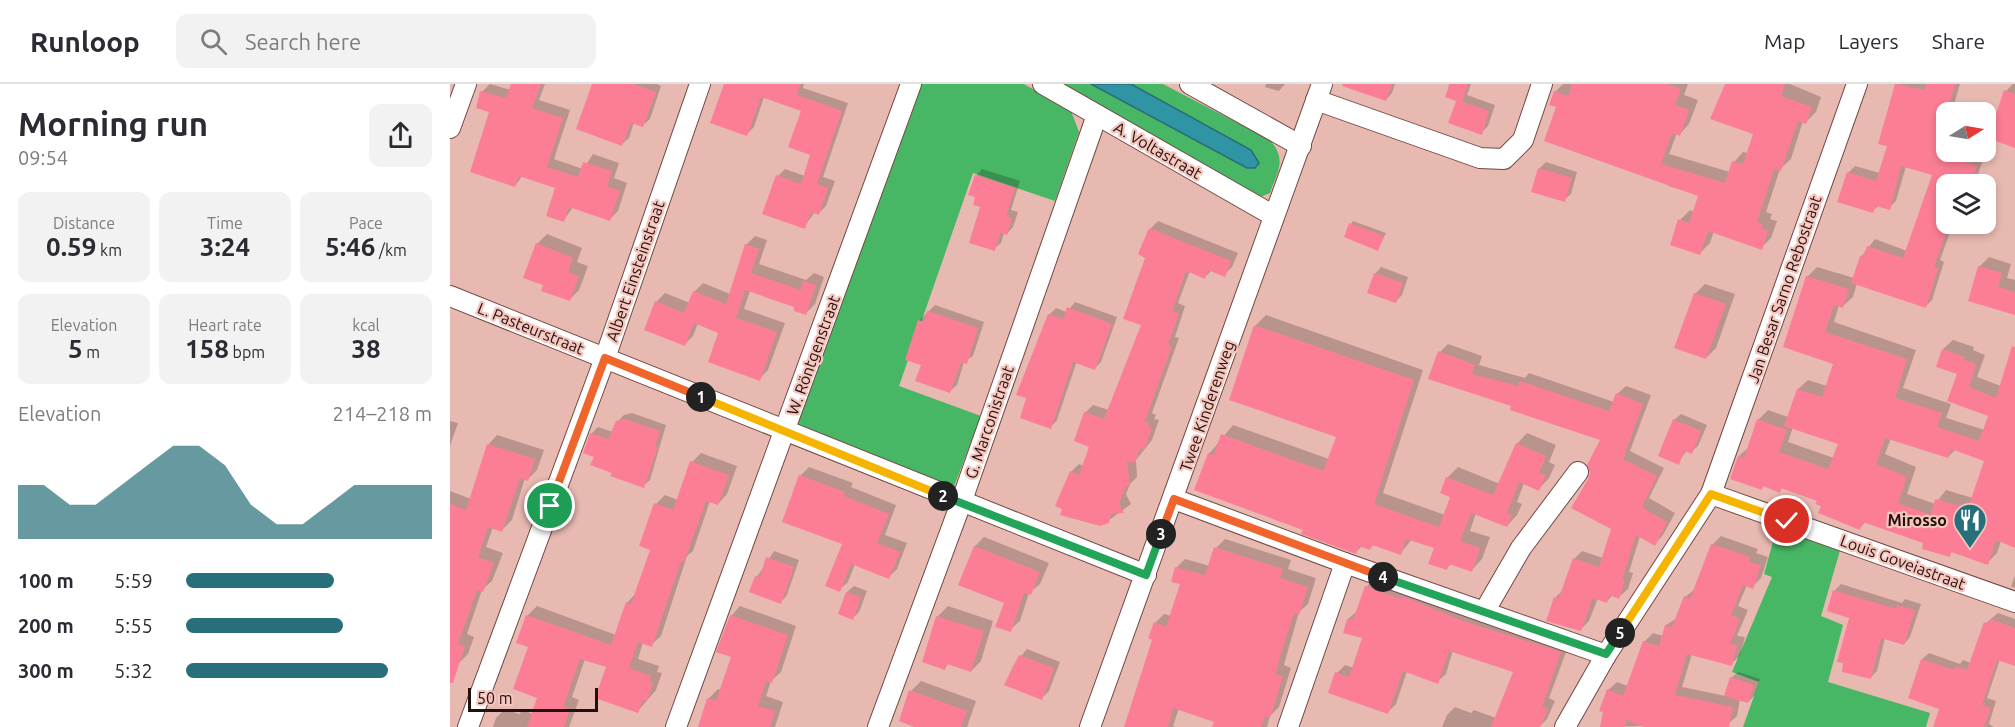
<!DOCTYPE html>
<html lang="en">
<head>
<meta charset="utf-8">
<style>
  body { margin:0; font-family:Ubuntu,sans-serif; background:#f2f2f3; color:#2b2b33; height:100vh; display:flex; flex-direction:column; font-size:22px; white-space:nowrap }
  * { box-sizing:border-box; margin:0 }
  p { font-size:20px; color:#7c7c81 }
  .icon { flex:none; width:33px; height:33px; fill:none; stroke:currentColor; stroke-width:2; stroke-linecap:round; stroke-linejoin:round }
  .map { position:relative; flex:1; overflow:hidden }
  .details { display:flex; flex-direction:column; background:#fff; width:450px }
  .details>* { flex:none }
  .needle { width:39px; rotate:79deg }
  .tools { position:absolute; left:1486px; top:18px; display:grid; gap:12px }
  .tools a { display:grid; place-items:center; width:60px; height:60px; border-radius:12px; background:#fff; box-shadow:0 3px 9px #0003; font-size:30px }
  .scale { position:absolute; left:18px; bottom:15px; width:130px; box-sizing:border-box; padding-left:6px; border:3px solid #21110e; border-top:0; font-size:16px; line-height:21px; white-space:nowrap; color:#21110e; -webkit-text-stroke:4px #f6c6be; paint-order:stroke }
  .pin { position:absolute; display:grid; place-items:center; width:51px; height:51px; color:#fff; margin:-26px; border:3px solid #fff; border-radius:50%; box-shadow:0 2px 6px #0007 }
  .km { position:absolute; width:30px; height:30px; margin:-15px; border-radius:50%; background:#222; color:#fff; font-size:16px; line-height:30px; text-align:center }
  .round { display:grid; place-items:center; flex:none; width:63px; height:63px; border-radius:12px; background:#f2f2f3 }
  .summary { display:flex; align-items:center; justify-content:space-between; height:102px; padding:0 18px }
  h1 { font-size:33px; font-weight:700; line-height:45px }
  .stats { display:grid; grid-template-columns:repeat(3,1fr); gap:9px; height:102px; padding:6px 18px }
  .stats div { display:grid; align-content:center; border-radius:12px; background:#f2f2f3; text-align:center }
  .stats b { font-size:26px; font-weight:700 }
  .stats small { font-size:16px; font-weight:400 }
  .stats p { font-size:16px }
  .chart { height:168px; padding:12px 18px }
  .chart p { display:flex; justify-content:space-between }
  .chart svg { width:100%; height:108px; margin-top:6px; fill:#276f7a; opacity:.7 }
  ul { padding:0 18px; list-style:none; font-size:20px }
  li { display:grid; grid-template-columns:96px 72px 1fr; align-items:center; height:45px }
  li i { height:15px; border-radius:8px; background:#276f7a }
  header { display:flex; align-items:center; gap:36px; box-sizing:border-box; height:84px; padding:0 30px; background:#fff; border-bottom:2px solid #e1e1e2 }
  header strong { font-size:28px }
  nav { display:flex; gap:33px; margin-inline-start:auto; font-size:21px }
  .search { width:420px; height:54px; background:#f2f2f3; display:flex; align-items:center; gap:15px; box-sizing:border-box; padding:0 21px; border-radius:12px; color:#7c7c81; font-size:22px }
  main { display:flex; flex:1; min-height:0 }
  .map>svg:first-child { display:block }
  .green { fill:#47b665 }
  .water { fill:#2f95a4; stroke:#2b6d77; stroke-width:1.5 }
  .shadow { fill:#0003; fill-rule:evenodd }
  .building { fill:#fc7e96; fill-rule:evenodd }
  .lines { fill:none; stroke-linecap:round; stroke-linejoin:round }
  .minor-casing { stroke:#714943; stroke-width:22 }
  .minor { stroke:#fff; stroke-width:20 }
  .split-1-casing { stroke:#fff; stroke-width:12 }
  .split-2-casing { stroke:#fff; stroke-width:12 }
  .split-3-casing { stroke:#fff; stroke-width:12 }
  .split-4-casing { stroke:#fff; stroke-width:12 }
  .split-5-casing { stroke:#fff; stroke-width:12 }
  .split-6-casing { stroke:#fff; stroke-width:12 }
  .split-1 { stroke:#f0652b; stroke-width:8 }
  .split-2 { stroke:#f5b400; stroke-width:8 }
  .split-3 { stroke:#22a559; stroke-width:8 }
  .split-4 { stroke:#f0652b; stroke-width:8 }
  .split-5 { stroke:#22a559; stroke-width:8 }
  .split-6 { stroke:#f5b400; stroke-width:8 }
  .labels { text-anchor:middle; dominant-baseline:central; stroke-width:4.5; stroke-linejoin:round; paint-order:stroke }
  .street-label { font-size:16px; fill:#21110e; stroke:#f6c6be }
  .poi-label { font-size:16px; font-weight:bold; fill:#21110e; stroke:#f6c6be; text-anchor:end }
</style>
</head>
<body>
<header>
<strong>Runloop</strong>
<div class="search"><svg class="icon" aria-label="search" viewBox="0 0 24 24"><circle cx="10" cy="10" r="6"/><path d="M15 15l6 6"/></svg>Search here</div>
<nav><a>Map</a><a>Layers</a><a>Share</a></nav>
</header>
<main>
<section class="details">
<div class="summary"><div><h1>Morning run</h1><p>09:54</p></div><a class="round"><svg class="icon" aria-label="share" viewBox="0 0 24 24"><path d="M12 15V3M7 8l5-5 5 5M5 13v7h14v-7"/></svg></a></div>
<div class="stats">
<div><p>Distance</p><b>0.59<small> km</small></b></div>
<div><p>Time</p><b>3:24</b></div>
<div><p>Pace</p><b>5:46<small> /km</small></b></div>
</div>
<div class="stats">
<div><p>Elevation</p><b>5<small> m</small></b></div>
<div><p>Heart rate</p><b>158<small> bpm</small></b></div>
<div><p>kcal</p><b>38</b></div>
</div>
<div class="chart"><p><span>Elevation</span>214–218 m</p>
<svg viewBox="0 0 160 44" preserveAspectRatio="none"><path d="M0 44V22L10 22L20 30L30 30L40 22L50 14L60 6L70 6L80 14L90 30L100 38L110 38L120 30L130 22L140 22L150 22L160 22V44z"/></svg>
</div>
<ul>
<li><b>100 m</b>5:59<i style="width:60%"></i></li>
<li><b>200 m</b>5:55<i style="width:64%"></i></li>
<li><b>300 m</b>5:32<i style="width:82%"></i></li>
</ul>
</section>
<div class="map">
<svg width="1565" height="643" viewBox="0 0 1565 643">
  <rect width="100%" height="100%" fill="#e8b9b1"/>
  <g class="green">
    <path d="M468,0H574L621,27L629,48L605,117L523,89L449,302L531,332L503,405L354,349L348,341L346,332Z"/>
    <path d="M606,0H641L797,84H806L720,22L681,0H713L820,56C837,76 828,86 820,109L810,113Z"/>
    <path d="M1328,440L1391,463L1371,532L1393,541L1378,598L1480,629L1476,643H1293L1309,598L1282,588L1322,493L1314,490Z"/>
  </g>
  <path class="water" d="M641,0H681L801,66L809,79L805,84H797Z"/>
  <g class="shadow">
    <path d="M40,0L61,6L63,0H95L89,16L120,26L104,75L133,85L143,70L169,79L164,94L177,99L168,127L160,135L123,123L114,136L107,103L73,91L65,102L41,27L32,8Z"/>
    <path d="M143,0H207L211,2L200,35L193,41L184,38L179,54L172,60Z"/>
    <path d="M276,0H354L353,4L398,19L373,93L385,97L376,122L369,129L365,128L354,143L328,92L335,85L355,92L362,70L353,26L314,13L304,43L296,51Z"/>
    <path d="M816,0H835L829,7L815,3Z"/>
    <path d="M907,0H945L942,9L936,16Z"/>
    <path d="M999,0H1021L1017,11L1045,21L1038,42L1031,49L1008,16L997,12Z"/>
    <path d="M1113,0H1238L1234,11L1248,16L1239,40L1230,50L1227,49L1219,70L1280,88L1284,78L1293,68L1298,69L1305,49L1262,34L1277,0H1340L1371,13L1366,28L1356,38L1353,37L1341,75L1330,85L1316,128L1322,130L1320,135L1327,137L1321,154L1311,164L1264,147L1260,159L1250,169L1230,136L1240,126L1244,128L1250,111L1218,102L1219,99L1107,22L1105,8Z"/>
    <path d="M1447,0H1510L1502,28H1497V43L1492,59L1497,60V68H1507L1533,75L1525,100H1497V140H1503L1490,176L1494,178L1482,216L1475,223L1407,199L1403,213L1393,222L1389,221L1384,238L1466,266L1453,304L1501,320L1496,334L1535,346L1540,331L1499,316L1509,289L1493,265L1503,256L1524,263L1523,266L1535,271L1527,293L1551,302L1565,274V462L1551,457L1547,469L1537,479L1503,467L1499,471L1475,458L1416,437L1410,444L1373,422L1369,416L1333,403L1330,407L1314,401L1311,405L1289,372L1300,362L1308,336L1318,326L1338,333L1348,305L1358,296L1377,302L1385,279L1334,262L1357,193L1367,183L1404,194L1411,173L1425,155L1457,167L1484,91L1456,82L1446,117L1439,124L1429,121L1423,127L1398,89L1405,82L1430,89L1438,61L1430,59ZM1343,343L1389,359L1384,374L1338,358ZM1441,354L1498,373L1506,365L1536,376L1523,414L1496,406L1485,420L1457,410L1466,383L1435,370Z"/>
    <path d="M1563,0H1565V62L1556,7Z"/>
    <path d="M1096,78L1127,88L1121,110L1114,116L1089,85Z"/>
    <path d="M532,85L570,97L561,126L568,128L563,143L557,150L554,149L551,159L544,165L527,112L526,92Z"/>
    <path d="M708,137L788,169L782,183L774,191L762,186L755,193L740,187L728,219L735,222L725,253L729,254L702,329L706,331L704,335L709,336L702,356L686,376L687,393L680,400L676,410L681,420L658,437L621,388L629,380L634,382L641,362L635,329L643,321L659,326L693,241L700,145Z"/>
    <path d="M903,137L936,149L928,165L901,140Z"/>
    <path d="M97,150L132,164L127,178L138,182L129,206L119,216L87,160Z"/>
    <path d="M305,152L317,156L309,180L356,196L364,189L374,193L365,220L356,229L346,222L300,207L294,225L335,239L318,286L309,295L270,248L248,239L243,252L234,261L206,218L215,209L240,219L244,208L253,199L280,210L296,161Z"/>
    <path d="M1539,173L1561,180L1557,194L1565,196V229L1529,183Z"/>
    <path d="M931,183L958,193L952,211L945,218L925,190Z"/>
    <path d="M1255,200L1285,210L1266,264L1256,274L1245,210Z"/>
    <path d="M625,218L667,233L651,278L645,284L627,277L607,336L601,343L599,231L606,224L617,228Z"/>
    <path d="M485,221L534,238L523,272L514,278L507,301L500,307L473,280L469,237Z"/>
    <path d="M816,231L973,286L933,409L995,431L1002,412L992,408L997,394L1008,383L1050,400L1067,360L1077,349L1106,361L1099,378L1105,381L1099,394L1089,405L1074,399L1067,418L1072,420L1067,431L1057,442L1026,429L1020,447L1040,453L1032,475L1022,486L1002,479L996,485L986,463L962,455L950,470L924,460L920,465L912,462L906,468L854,446L759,370L783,341L879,375L888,352L780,315L806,241Z"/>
    <path d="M998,260L1032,272L1029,281L1075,294L1079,289L1164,318L1167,310L1176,302L1201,311L1180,367L1214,384L1199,414L1225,429L1213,451L1205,460L1190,452L1179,488L1183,489L1178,505L1169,513L1163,511L1157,517L1148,514L1139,537L1131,545L1098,536L1106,513L1114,505L1124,475L1132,467L1153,474L1163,444L1139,395L1152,356L1063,321L990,268Z"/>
    <path d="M182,329L216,341L200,396L193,402L164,388L145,372L141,350L148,343L163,348L167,338L174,331Z"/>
    <path d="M1231,330L1257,341L1248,362L1241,368L1237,366L1228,379L1224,336Z"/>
    <path d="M0,337L8,339L0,362Z"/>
    <path d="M47,351L94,366L87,386L78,395L75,394L62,436L52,446L43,443L36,463L53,469L42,497L32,506L17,550L24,553L18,570L8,580L0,577V407L21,415L38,361Z"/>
    <path d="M251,369L287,382L277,410L268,420L260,417L243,467L237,472L211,552L201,561L193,558L188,575L209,582L207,588L212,589L206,606L188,627L158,582L135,575L122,613L129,616L119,643H43L46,634L55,625L69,630L73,626L83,630L89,613L77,532L87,522L166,551L177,519L186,509L201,465L206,420L215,411L228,416L242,378Z"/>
    <path d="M359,383L403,399L401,403L446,421L435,451L457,459L447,485L439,493L405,480L398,498L389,506L394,459L350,392Z"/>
    <path d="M1271,452L1308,465L1306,469L1318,473L1311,494L1302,503L1297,501L1288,522L1298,526L1287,552L1295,553L1290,572L1281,580L1242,570L1232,603L1276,612L1281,594L1288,588L1310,595L1305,611L1298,618L1290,615L1287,632L1278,640L1152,643L1158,606L1167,598L1178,602L1194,558L1203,549L1213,552L1216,541L1227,534L1235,513L1245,505L1262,461Z"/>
    <path d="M534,453L599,479L590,500L579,509L570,537L560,546L556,518L525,462Z"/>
    <path d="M775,455L841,476L838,485L866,494L858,520L849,528L839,563L834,581L841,584L829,623L820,632L817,643H764L766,637L729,624L723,642L727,643H674L677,639L704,555L705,539L714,530L721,532L732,499L726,484L735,475L760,482L766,464Z"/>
    <path d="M324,467L349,476L337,511L331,518L307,493Z"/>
    <path d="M1565,492V504L1561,502Z"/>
    <path d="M924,495L1119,560L1099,614L1105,617L1097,635L1089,643H992L997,631L1005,623L1021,629L1024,626L1046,634L1065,587L1003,566L996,590L987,598L957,587L946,620L938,628L887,589L895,581L904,584L914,553L898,535L907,527L916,503Z"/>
    <path d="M1391,500L1452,519L1455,515L1471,520L1460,553L1454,560L1435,554L1427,587L1420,594L1401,533L1378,526L1385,506Z"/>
    <path d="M404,502L417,507L409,528L403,534L397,508Z"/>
    <path d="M290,522L346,542L331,588L321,597L316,612L333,618L325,643H249L259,614L268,605L271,606L283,572L281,532Z"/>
    <path d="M498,522L543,537L531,577L521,587L499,579L495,584L474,577L488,532Z"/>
    <path d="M1548,529L1565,535V580L1550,575L1537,614L1546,617L1539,640L1544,643H1485L1491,624L1460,613L1472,575L1479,569L1510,580L1513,576L1521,579L1536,539Z"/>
    <path d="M577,565L610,578L599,607L592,614L556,600L563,582Z"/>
    <path d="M471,597L526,617L517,643H469L461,607Z"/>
  </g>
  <g class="building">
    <path d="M61,0H91L82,24L113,34L97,83L128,93L133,78L162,87L157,102L170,107L160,137L119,123L114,138L96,132L105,104L69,92L65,103L20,88L39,28L26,24L30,7L56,14Z"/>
    <path d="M142,0H183L206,8L193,43L181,39L172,62L126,45Z"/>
    <path d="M274,0H350L347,11L392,27L367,100L378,104L369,131L361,128L355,145L312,130L326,91L351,100L360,71L338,63L351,27L311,13L297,52L260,39Z"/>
    <path d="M893,0H942L936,17L892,2Z"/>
    <path d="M1000,0H1018L1012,18L1039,27L1032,51L998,39L1006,17L995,13Z"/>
    <path d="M1122,0H1217L1231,5L1225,21L1239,26L1230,52L1222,49L1211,80L1275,99L1282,77L1293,80L1303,50L1260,35L1275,0H1335L1331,12L1362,23L1356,40L1348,37L1331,87L1324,85L1307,138L1313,140L1311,144L1318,147L1312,166L1258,147L1250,171L1220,161L1228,135L1239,139L1248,112L1094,57L1106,23L1099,21L1104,7L1118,12Z"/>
    <path d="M1445,0L1475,6L1476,0H1505L1490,54L1497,55L1495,73L1527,82L1521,100H1497V146L1484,183L1488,185L1476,224L1401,199L1410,172L1413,173L1417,162L1453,174L1482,91L1451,82L1440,126L1426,122L1423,129L1387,118L1397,88L1426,97L1437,62L1428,60Z"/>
    <path d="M1554,6L1565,10V64L1538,54Z"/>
    <path d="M1088,84L1122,94L1115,118L1081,108Z"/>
    <path d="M525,91L565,104L556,132L562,134L557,151L550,149L545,167L519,159L530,123L523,121L525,113L518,111Z"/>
    <path d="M899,139L934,152L928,167L894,153Z"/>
    <path d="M699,144L781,177L775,193L758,186L755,195L736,187L722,227L729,229L718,261L722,262L695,337L699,339L698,343L702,344L694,366L690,364L685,379L677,377L680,402L675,403L669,419L674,429L661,430L659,439L650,442L610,431L612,425L605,422L620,387L629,391L639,363L624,357L634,328L654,335L691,241L673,235L695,174L688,170Z"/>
    <path d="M86,159L123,174L118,188L129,192L120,217L91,207L93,201L73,194Z"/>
    <path d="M295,160L309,165L301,189L351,206L353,197L366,201L356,231L344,227V223L295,206L286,234L327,248L310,297L258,278L268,249L244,239L235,262L194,246L205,217L234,229L243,207L276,220Z"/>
    <path d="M1528,182L1552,189L1548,203L1565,208V231L1518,217Z"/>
    <path d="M924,189L953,199L946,219L917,209Z"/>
    <path d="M1356,192L1399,205L1393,224L1384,221L1375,248L1457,275L1445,314L1492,329L1487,343L1529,357L1538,332L1497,317L1507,290L1486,283L1492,265L1515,273L1514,276L1526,280L1519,303L1546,314L1562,262L1565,263V464L1546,456L1538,481L1501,468L1500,473L1472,465L1473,459L1413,438L1410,446L1368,429L1371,422L1365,420L1367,417L1331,404L1330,409L1313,402L1312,406L1280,395L1288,372L1294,374L1307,335L1337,346L1329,368L1378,385L1388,360L1334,342L1347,305L1372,313L1383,280L1333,263ZM1435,354L1498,374L1501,365L1534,377L1518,424L1485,415L1481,431L1448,419L1457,393L1426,380Z"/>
    <path d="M1244,209L1276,220L1256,275L1224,264Z"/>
    <path d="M617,223L662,240L645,286L623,278L601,345L570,334L576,314L566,311L598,230L613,235Z"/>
    <path d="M477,227L528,244L517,280L511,278L500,309L465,297L471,281L455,276L468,236L474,238Z"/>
    <path d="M804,241L964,296L924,420L989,443L1000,413L990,409L996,393L1043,411L1066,359L1096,372L1089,389L1096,391L1089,407L1069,398L1057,429L1062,431L1057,443L1021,429L1010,457L1030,464L1022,488L999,480L997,486L978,480L984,464L956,455L951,471L922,461L920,466L909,462L906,470L851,450L853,446L744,406L758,369L764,371L771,350L873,387L886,353L779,316Z"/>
    <path d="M988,267L1025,281L1022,290L1068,302L1070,297L1159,327L1166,309L1193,320L1173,375L1207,392L1192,423L1217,438L1205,462L1186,451L1172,496L1175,497L1169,515L1159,511L1157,519L1143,514L1131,547L1096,537L1104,513L1109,514L1123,474L1149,483L1161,445L1121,424L1138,395L1140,389L1137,381L1150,356L1060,326L1061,322L978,295Z"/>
    <path d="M174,335L210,347L205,362L208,363L194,404L160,392L162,389L140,381L144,373L133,369L140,349L158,355L166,337Z"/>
    <path d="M1223,335L1251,347L1242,370L1234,367L1229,381L1208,372Z"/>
    <path d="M37,360L85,375L78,397L70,394L52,448L38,443L28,473L44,479L33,508L27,506L8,560L15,562L3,599H0V420L16,426Z"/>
    <path d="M240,377L279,391L268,421L256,417L234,478L231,477L202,563L188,558L179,584L201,592L199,597L203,599L197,617L193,616L188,629L145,614L156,583L130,575L113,623L120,625L114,643H77L87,614L63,605L78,563L66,559L76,531L161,561L176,518L181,520L200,466L189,462L204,419L223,426Z"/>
    <path d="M349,391L395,408L394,412L439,430L427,459L450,468L439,495L401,480L390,508L375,502L392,460L332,438Z"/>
    <path d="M1261,460L1300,473L1299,478L1311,481L1303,505L1293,501L1281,531L1290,535L1280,560L1287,561L1282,582L1237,570L1225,611L1283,623L1279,643H1194L1176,636L1175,643H1150L1153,628L1149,627L1157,605L1173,612L1193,557L1209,562L1215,541L1222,543L1234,512L1240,515Z"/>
    <path d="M524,462L590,488L581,511L574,509L561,548L545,543L554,519L508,501Z"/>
    <path d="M764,463L833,485L830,494L858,503L849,531L844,529L830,573L826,590L833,593L820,634L815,632L811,643H762L764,638L723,624L718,643H674L702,556L698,554L704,538L716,543L730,500L721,498L725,483L755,491Z"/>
    <path d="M316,473L344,483L331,520L299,508L305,492L310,493Z"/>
    <path d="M915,502L951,515L952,512L1013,537L1111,568L1092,623L1098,625L1090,643H1041L1063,588L999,567L988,600L953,587L938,630L878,609L885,588L899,593L912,554L893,549L897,535L903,536Z"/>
    <path d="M1383,506L1446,525L1447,521L1465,526L1454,561L1431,554L1421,595L1392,588L1393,579L1387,578L1399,534L1377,527Z"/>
    <path d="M396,508L411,513L403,536L388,530Z"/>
    <path d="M280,531L338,551L322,599L316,597L308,622L325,627L320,643H248L257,614L266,617L281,573L266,568Z"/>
    <path d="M486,532L534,547L521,588L497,580L495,586L472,578Z"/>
    <path d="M1541,535L1565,544V582L1547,576L1532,621L1541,624L1534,643H1483L1489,625L1458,614L1471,575L1504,586L1505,582L1517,586L1534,538L1538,540Z"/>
    <path d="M569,571L604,584L592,616L554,601Z"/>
    <path d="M1280,593L1304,601L1298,619L1274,612Z"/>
    <path d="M459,606L517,627L511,643H464L449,637Z"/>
  </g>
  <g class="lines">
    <defs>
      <g id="minor">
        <path d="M593,0L824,132"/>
        <path d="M740,0L851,62"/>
        <path d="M866,16L1030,74L1054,75L1073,56L1092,0"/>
        <path d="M0,44L16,0"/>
        <path d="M0,212L696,491"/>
        <path d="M1261,410L1407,0"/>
        <path d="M724,415L895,479L1156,571"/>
        <path d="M1034,528L1071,464L1128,388"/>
        <path d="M18,643L155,274L250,0"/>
        <path d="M226,643L461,0"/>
        <path d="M428,643L511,419L647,31"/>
        <path d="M640,643L872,0"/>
        <path d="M838,643L895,479"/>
        <path d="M1115,643L1156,571L1261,410L1565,518"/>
      </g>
    </defs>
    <use href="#minor" class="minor-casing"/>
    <use href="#minor" class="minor"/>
  </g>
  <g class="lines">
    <defs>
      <path id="split-1" d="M100,422L155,274L251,313"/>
      <path id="split-2" d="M251,313L493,412"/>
      <path id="split-3" d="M493,412L696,491L711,450"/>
      <path id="split-4" d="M711,450L724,415L933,493"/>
      <path id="split-5" d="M933,493L1156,570L1170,549"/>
      <path id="split-6" d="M1170,549L1261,410L1337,437"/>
    </defs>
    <use href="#split-1" class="split-1-casing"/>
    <use href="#split-2" class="split-2-casing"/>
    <use href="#split-3" class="split-3-casing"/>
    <use href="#split-4" class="split-4-casing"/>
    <use href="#split-5" class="split-5-casing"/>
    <use href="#split-6" class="split-6-casing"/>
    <use href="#split-1" class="split-1"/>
    <use href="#split-2" class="split-2"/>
    <use href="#split-3" class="split-3"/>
    <use href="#split-4" class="split-4"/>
    <use href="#split-5" class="split-5"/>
    <use href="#split-6" class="split-6"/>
  </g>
  <defs>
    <symbol id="restaurant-pin" viewBox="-11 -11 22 30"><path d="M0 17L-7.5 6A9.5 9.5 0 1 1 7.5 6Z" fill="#276f7a" stroke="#f6c6be"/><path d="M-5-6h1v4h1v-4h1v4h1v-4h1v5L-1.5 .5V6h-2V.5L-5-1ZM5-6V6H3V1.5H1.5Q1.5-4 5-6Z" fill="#fff"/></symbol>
  </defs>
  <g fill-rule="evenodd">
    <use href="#restaurant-pin" x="1501" y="417" width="38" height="52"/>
  </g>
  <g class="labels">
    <g class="street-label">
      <text transform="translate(708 66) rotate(30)">A. Voltastraat</text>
      <text transform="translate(185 187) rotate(-71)">Albert Einsteinstraat</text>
      <text transform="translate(1334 205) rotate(-71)">Jan Besar Sarno Rebostraat</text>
      <text transform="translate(81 244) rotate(22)">L. Pasteurstraat</text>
      <text transform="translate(363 271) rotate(-70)">W. Röntgenstraat</text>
      <text transform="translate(757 322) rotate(-71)">Twee Kinderenweg</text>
      <text transform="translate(539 338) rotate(-71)">G. Marconistraat</text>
      <text transform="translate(1453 478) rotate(20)">Louis Goveiastraat</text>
    </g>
    <g class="poi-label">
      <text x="1497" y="436">Mirosso</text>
    </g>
  </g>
</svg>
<div class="tools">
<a><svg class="needle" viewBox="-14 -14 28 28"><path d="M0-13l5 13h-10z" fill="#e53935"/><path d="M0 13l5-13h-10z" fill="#7c7c81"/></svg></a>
<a><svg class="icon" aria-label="layers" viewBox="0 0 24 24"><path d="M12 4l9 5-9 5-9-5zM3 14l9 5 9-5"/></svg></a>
</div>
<div class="scale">50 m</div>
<div class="pin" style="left:100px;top:422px;background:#1e9e55"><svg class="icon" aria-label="arrive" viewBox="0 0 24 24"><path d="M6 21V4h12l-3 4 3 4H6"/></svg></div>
<div class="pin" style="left:1337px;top:437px;background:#d93025"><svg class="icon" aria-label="check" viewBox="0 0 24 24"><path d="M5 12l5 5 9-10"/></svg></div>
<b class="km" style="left:251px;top:313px">1</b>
<b class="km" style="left:493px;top:412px">2</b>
<b class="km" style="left:711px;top:450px">3</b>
<b class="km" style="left:933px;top:493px">4</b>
<b class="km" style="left:1170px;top:549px">5</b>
</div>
</main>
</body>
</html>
